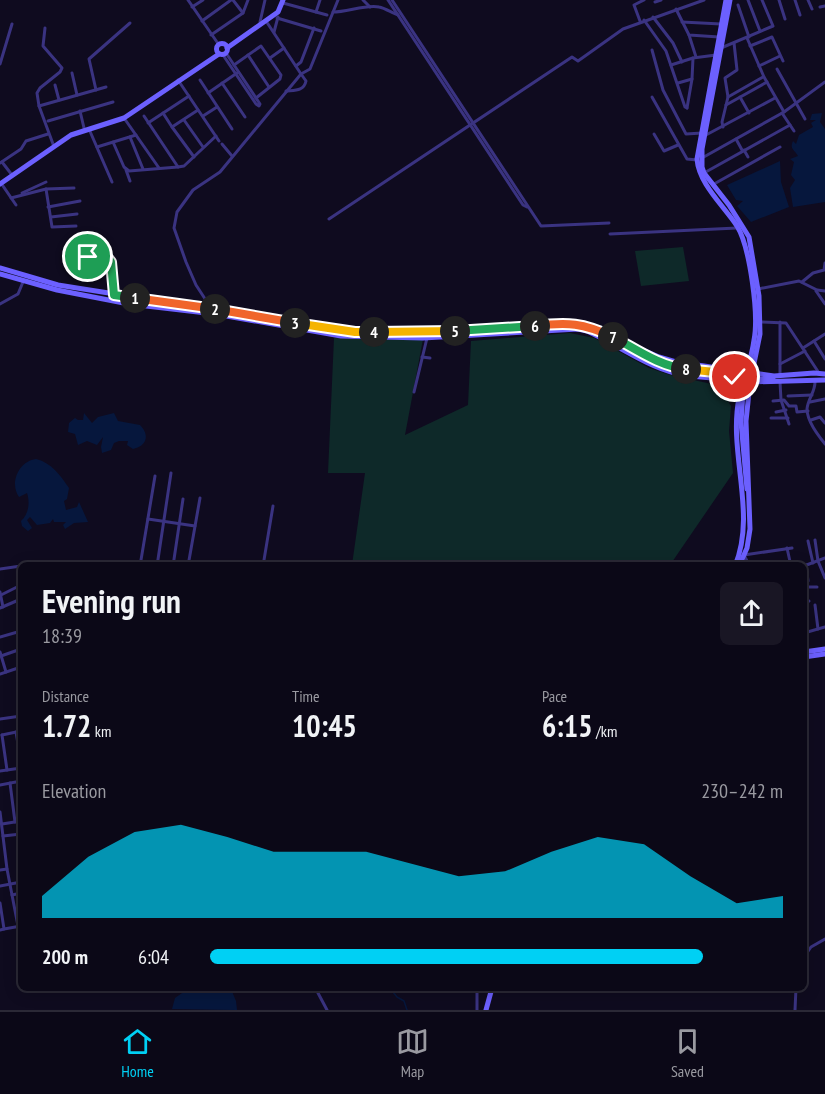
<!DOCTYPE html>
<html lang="en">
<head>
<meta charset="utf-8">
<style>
  body { margin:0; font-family:"PT Sans Narrow",sans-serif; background:#191624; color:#f1f3f6; height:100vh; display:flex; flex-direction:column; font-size:22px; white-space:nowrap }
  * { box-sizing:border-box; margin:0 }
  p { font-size:20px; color:#9a9aa1 }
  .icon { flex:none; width:33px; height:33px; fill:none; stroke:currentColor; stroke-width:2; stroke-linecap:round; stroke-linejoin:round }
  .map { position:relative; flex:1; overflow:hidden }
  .panel { position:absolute; left:18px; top:562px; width:789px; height:429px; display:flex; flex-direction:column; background:#0b0817; border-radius:9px; box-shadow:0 3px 15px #0003,0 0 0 2px #2b2936 }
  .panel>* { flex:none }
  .pin { position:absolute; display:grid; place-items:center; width:51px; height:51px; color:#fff; margin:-26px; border:3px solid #fff; border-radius:50%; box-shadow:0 2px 6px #0007 }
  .km { position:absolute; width:30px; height:30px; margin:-15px; border-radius:50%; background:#222; color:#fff; font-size:16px; line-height:30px; text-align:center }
  .round { display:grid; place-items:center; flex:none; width:63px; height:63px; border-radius:9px; background:#191624 }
  .overview { display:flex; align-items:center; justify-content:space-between; height:102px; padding:0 24px }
  h1 { font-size:33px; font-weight:800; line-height:45px }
  .figures { display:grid; grid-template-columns:repeat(3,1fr); gap:9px; height:102px; padding:6px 24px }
  .figures div { display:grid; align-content:center }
  .figures b { font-size:30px; font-weight:800 }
  .figures small { font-size:16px; font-weight:400 }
  .figures p { font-size:16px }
  .chart { height:168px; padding:12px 24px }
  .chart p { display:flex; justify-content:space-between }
  .chart svg { width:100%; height:108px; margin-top:6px; fill:#00d0f4; opacity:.7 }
  ul { padding:0 24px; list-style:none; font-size:20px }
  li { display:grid; grid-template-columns:96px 72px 1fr; align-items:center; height:45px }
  li i { height:15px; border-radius:8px; background:#00d0f4 }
  .tabs { display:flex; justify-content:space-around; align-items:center; height:84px; border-top:2px solid #2b2936; background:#0b0817; font-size:16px; color:#9a9aa1 }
  .tabs a { display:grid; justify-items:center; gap:3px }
  .tabs .active { color:#00d0f4 }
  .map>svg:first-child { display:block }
  .green { fill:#0e2929 }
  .water { fill:#06173d }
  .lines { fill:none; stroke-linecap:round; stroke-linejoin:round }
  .stream { stroke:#06173d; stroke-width:1.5 }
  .street { stroke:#3a3381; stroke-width:3 }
  .secondary { stroke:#6c60ff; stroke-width:5 }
  .secondary-bridge { stroke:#6c60ff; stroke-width:5 }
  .split-1-casing { stroke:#fff; stroke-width:12 }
  .split-2-casing { stroke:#fff; stroke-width:12 }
  .split-3-casing { stroke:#fff; stroke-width:12 }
  .split-4-casing { stroke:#fff; stroke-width:12 }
  .split-5-casing { stroke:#fff; stroke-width:12 }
  .split-6-casing { stroke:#fff; stroke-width:12 }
  .split-7-casing { stroke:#fff; stroke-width:12 }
  .split-8-casing { stroke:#fff; stroke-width:12 }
  .split-9-casing { stroke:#fff; stroke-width:12 }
  .split-1 { stroke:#22a559; stroke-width:8 }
  .split-2 { stroke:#f0652b; stroke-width:8 }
  .split-3 { stroke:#f0652b; stroke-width:8 }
  .split-4 { stroke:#f5b400; stroke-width:8 }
  .split-5 { stroke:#f5b400; stroke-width:8 }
  .split-6 { stroke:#22a559; stroke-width:8 }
  .split-7 { stroke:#f0652b; stroke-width:8 }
  .split-8 { stroke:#22a559; stroke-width:8 }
  .split-9 { stroke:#f5b400; stroke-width:8 }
</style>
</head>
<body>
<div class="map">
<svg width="825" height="1010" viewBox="0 0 825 1010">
  <rect width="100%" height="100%" fill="#0f0b1f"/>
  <g class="green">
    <path d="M683,247L689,281L641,286L635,251Z"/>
    <path d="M570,333L594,338L649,368L670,375L712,384L725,396L731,406L729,431L733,473L670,565H352L365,473H328L334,338L423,339L405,435L468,405L471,341Z"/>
  </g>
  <g class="water">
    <path d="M822,113L820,122L825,129V202L793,207L790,188L795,180L791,175L794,162L790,159L798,156C795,150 789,149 793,141L796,144L799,135L813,127L811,123L816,120H810L812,114Z"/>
    <path d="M780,161L781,182L789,207L751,222L737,206L743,201L736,200L727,185Z"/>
    <path d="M84,413L92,423L98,417L114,413L118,421L140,425C150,435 147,446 133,449L127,445L128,441H119L114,443L111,450L102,453L101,447L103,437L97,445L87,441L78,445L75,434L68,432L69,423L75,418L78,420H83Z"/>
    <path d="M36,459C52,463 60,475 69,488L67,499L64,501L66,510L77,507L79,502L88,522L74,523L65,529L63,525L66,522H54L53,519L50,523L37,525L30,517L27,520L32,528L28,531L22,526L21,521C29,514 30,502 27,493L19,497C9,483 19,461 36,459Z"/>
    <path d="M231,989L236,1001L237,1010L172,1009L175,998L185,991H211L215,989Z"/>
  </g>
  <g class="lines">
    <path class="stream" d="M390,988L397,997L404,1001L407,1010"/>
    <g class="street">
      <path d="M188,0L219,45"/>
      <path d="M233,0L243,13"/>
      <path d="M363,0L370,7"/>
      <path d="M388,0L523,205L527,207"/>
      <path d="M392,0L541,226L609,223"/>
      <path d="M748,0L760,31"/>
      <path d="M779,0L785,19"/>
      <path d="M795,0L800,15"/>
      <path d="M808,0L812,9"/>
      <path d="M655,2L661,0"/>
      <path d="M283,3L327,15"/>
      <path d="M738,5L749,37"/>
      <path d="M192,7L203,0"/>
      <path d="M820,7L825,6"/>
      <path d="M676,9L689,35L719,37"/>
      <path d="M316,12L320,0"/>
      <path d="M333,12C347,12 367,4 379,7C385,8 392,13 398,15"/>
      <path d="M653,17L673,43L682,62"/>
      <path d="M277,18L321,31"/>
      <path d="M644,20L666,51L685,107L687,108"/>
      <path d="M202,21L231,0"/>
      <path d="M640,21L634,5L644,0"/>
      <path d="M260,22L265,0"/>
      <path d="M682,22L721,24"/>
      <path d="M45,28L43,46L62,68L60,72L40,88L37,93L39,106L53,144"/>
      <path d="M274,32L278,17"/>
      <path d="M211,35L243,13L248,0"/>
      <path d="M689,35L696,57"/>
      <path d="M747,38L764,77L784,112"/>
      <path d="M750,46L772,37L783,61"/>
      <path d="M721,48L773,26L762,0"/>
      <path d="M652,50L663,90L686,134L702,133"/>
      <path d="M223,55L256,104L259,106L260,104L226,53"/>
      <path d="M248,55L269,87"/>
      <path d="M270,58L284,48"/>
      <path d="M0,64L12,24"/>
      <path d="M234,65L261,46L281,75L280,79L256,98"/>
      <path d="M671,65L693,58L716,55"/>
      <path d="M296,66L301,62L314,28"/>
      <path d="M759,66L780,56"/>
      <path d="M777,69L805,119"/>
      <path d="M72,73L77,95"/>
      <path d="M178,80L219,141"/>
      <path d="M200,80L232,129"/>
      <path d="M222,83L245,117"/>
      <path d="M678,83L692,79"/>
      <path d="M55,85L59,100"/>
      <path d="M96,90L89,59L130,23"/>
      <path d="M286,91C295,90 304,91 306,81L301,74L310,69L338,0"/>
      <path d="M208,93L237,73"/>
      <path d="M652,97L687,159L697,160"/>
      <path d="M728,97L763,77"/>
      <path d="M740,97L749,113"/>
      <path d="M726,105L767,82"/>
      <path d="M39,106L106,87"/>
      <path d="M687,108L692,79L693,58"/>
      <path d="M80,111L84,128"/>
      <path d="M163,113L172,127L198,110"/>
      <path d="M782,113L794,131"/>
      <path d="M144,116L178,167L184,166L216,136"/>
      <path d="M203,116L217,107"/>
      <path d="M124,118L159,168"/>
      <path d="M184,120L203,147"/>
      <path d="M48,121L113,102"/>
      <path d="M148,123L189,96"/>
      <path d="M172,127L194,157"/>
      <path d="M723,127L722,122L728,97L725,78L737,70L734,43"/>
      <path d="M89,129L112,182"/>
      <path d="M654,134L664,151L678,145"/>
      <path d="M706,135L775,98"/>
      <path d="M130,137L143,169"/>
      <path d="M736,139L742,150"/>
      <path d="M113,142L124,167L129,171L178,167"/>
      <path d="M222,144L232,156"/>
      <path d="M97,147L136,135"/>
      <path d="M744,150L748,157"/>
      <path d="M702,158L784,112L825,82"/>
      <path d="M2,162L12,175"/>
      <path d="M0,163L21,149L26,141L48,134"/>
      <path d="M126,170L130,181"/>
      <path d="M704,173L790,125"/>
      <path d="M1,183L16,205"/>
      <path d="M714,184L780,147"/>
      <path d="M46,189L52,227L76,226"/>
      <path d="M22,193L46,182"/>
      <path d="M11,198L46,189L74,188"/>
      <path d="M48,207L80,201"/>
      <path d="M51,217L77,214"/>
      <path d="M329,219L572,57L578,61L623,29L704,0"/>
      <path d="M610,234L737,228"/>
      <path d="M64,252L88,257L105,255L111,262L114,293"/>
      <path d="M802,282L813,273L824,270L825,263"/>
      <path d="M758,289L799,281L817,290L825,291"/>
      <path d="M816,291L825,304"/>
      <path d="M0,304L18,294L23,282"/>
      <path d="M211,308L196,285L186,262L174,228L177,212L193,190L220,172L301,74L266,21"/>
      <path d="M761,322L786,323L819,373"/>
      <path d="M780,322V376"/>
      <path d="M814,341L825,359"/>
      <path d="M803,348L825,334"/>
      <path d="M422,357L430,358"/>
      <path d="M780,364L805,351"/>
      <path d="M815,380C816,391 808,398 807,409C807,421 818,435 825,444"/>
      <path d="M780,382L781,400L789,424"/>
      <path d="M414,392L427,338"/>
      <path d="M788,396L812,395"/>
      <path d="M773,401L784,400L789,406H796L797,412L808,411"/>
      <path d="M810,402L825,399"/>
      <path d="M776,412L786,410"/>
      <path d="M771,418H788"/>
      <path d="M811,420L820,417L825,423"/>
      <path d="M148,519L195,526"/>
      <path d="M815,540L818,561L825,578"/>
      <path d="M808,541L813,563"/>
      <path d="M787,548L791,566"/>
      <path d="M806,565L808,581"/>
      <path d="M140,566L155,476"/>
      <path d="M157,566L171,473"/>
      <path d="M173,566L183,499"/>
      <path d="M188,566L200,498"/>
      <path d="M263,566L273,506"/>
      <path d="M754,566L747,561L744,555L792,548"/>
      <path d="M778,566L784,564"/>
      <path d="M804,566L825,558"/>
      <path d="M0,569L21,566"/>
      <path d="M804,587H817"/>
      <path d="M0,592L3,607"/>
      <path d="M1,595L21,585"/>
      <path d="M804,603L809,601"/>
      <path d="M815,605L818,629"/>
      <path d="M0,608L21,599"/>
      <path d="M804,633L825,627"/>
      <path d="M0,637L21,631"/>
      <path d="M804,637L807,651"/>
      <path d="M0,652L6,672"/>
      <path d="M1,656L21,649"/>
      <path d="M0,674L21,667"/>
      <path d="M0,719L21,716"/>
      <path d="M16,732L21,762"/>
      <path d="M2,735L7,770"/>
      <path d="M2,735L21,731"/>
      <path d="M0,771L21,768"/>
      <path d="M10,783L15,822"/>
      <path d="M0,785L21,781"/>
      <path d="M0,812L7,869L0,870"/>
      <path d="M2,824L21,821"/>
      <path d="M18,835L21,860"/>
      <path d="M3,836L21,834"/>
      <path d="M7,869L18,926"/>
      <path d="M0,886L21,882"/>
      <path d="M12,895L21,893"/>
      <path d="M0,903L4,929L0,930"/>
      <path d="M4,929L21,926"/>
      <path d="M804,957L811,947L825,939"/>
      <path d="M477,988V1010"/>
      <path d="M318,993L327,1010"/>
      <path d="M795,1010L796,988"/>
    </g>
    <g class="secondary">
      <path d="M726,0L697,159C699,184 723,205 737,226C750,247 759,315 754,340C752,356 746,373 742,389"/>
      <path d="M730,0L702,149V167L704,173L729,205L749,237L759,296L760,334L750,383L746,421L750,529L747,548L739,566"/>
      <circle cx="222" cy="49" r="5.5"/>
      <path d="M227,48L278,12L283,0"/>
      <path d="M0,184L71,135L124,118L219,54"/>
      <path d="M0,268L58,285L355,332L448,331L574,324L587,326L659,357L676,362L774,376L814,373L825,374"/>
      <path d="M0,274L57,290L129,304L215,314L341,336L423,338L578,329L587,331C616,344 644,365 675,373C694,379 716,374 734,386L738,400"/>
      <path d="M638,350L647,357L678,368"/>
      <path d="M749,382L825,380"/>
      <path d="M735,566C757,513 728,453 739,398"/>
      <path d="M804,652L825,649"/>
      <path d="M804,657L825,654"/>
      <path d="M486,1010L492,988"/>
    </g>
    <g class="secondary-bridge">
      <path d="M678,368L759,379H773"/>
      <path d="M732,375L739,381L743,392L741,422L747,489"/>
    </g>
  </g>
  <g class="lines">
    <defs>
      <path id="split-1" d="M88,257L100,255L108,258L111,262L114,295L135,298"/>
      <path id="split-2" d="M135,298L215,309"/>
      <path id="split-3" d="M215,309L295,323"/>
      <path id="split-4" d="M295,323L355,332H374"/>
      <path id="split-5" d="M374,332L455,331"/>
      <path id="split-6" d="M455,331L535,326"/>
      <path id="split-7" d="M535,326C568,322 583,323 613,337"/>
      <path id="split-8" d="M613,337C636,349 659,366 686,369"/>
      <path id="split-9" d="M686,369L724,373L735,377"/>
    </defs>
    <use href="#split-1" class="split-1-casing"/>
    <use href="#split-2" class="split-2-casing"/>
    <use href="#split-3" class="split-3-casing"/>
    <use href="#split-4" class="split-4-casing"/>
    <use href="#split-5" class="split-5-casing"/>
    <use href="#split-6" class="split-6-casing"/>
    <use href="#split-7" class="split-7-casing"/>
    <use href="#split-8" class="split-8-casing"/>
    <use href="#split-9" class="split-9-casing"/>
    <use href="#split-1" class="split-1"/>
    <use href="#split-2" class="split-2"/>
    <use href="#split-3" class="split-3"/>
    <use href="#split-4" class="split-4"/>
    <use href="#split-5" class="split-5"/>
    <use href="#split-6" class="split-6"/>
    <use href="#split-7" class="split-7"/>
    <use href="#split-8" class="split-8"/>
    <use href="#split-9" class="split-9"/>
  </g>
</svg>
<div class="pin" style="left:88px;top:257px;background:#1e9e55"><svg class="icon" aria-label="arrive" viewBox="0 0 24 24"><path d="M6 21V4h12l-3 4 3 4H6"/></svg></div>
<div class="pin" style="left:735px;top:377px;background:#d93025"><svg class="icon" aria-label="check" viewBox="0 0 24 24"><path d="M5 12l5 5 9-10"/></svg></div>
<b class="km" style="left:135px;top:298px">1</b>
<b class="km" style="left:215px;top:309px">2</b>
<b class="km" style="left:295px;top:323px">3</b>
<b class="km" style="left:374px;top:332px">4</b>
<b class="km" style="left:455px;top:331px">5</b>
<b class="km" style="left:535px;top:326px">6</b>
<b class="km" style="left:613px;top:337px">7</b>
<b class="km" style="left:686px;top:369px">8</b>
<section class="panel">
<div class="overview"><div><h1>Evening run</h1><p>18:39</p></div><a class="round"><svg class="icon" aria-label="share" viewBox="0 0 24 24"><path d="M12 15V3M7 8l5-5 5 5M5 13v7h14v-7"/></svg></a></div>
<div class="figures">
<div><p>Distance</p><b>1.72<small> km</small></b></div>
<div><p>Time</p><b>10:45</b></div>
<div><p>Pace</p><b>6:15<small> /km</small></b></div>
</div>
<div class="chart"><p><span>Elevation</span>230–242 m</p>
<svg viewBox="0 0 160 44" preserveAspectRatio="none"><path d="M0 44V35L10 19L20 9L30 6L40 11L50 17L60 17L70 17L80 22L90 27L100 25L110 17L120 11L130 14L140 27L150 38L160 35V44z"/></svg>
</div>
<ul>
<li><b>200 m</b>6:04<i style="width:86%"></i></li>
</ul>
</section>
</div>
<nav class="tabs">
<a class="active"><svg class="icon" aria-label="home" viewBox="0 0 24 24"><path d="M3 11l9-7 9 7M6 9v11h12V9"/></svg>Home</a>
<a><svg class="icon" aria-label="map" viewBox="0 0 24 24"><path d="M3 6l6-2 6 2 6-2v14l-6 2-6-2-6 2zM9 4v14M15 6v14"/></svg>Map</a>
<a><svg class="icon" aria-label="saved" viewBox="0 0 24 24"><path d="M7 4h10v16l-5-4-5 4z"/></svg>Saved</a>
</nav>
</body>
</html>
